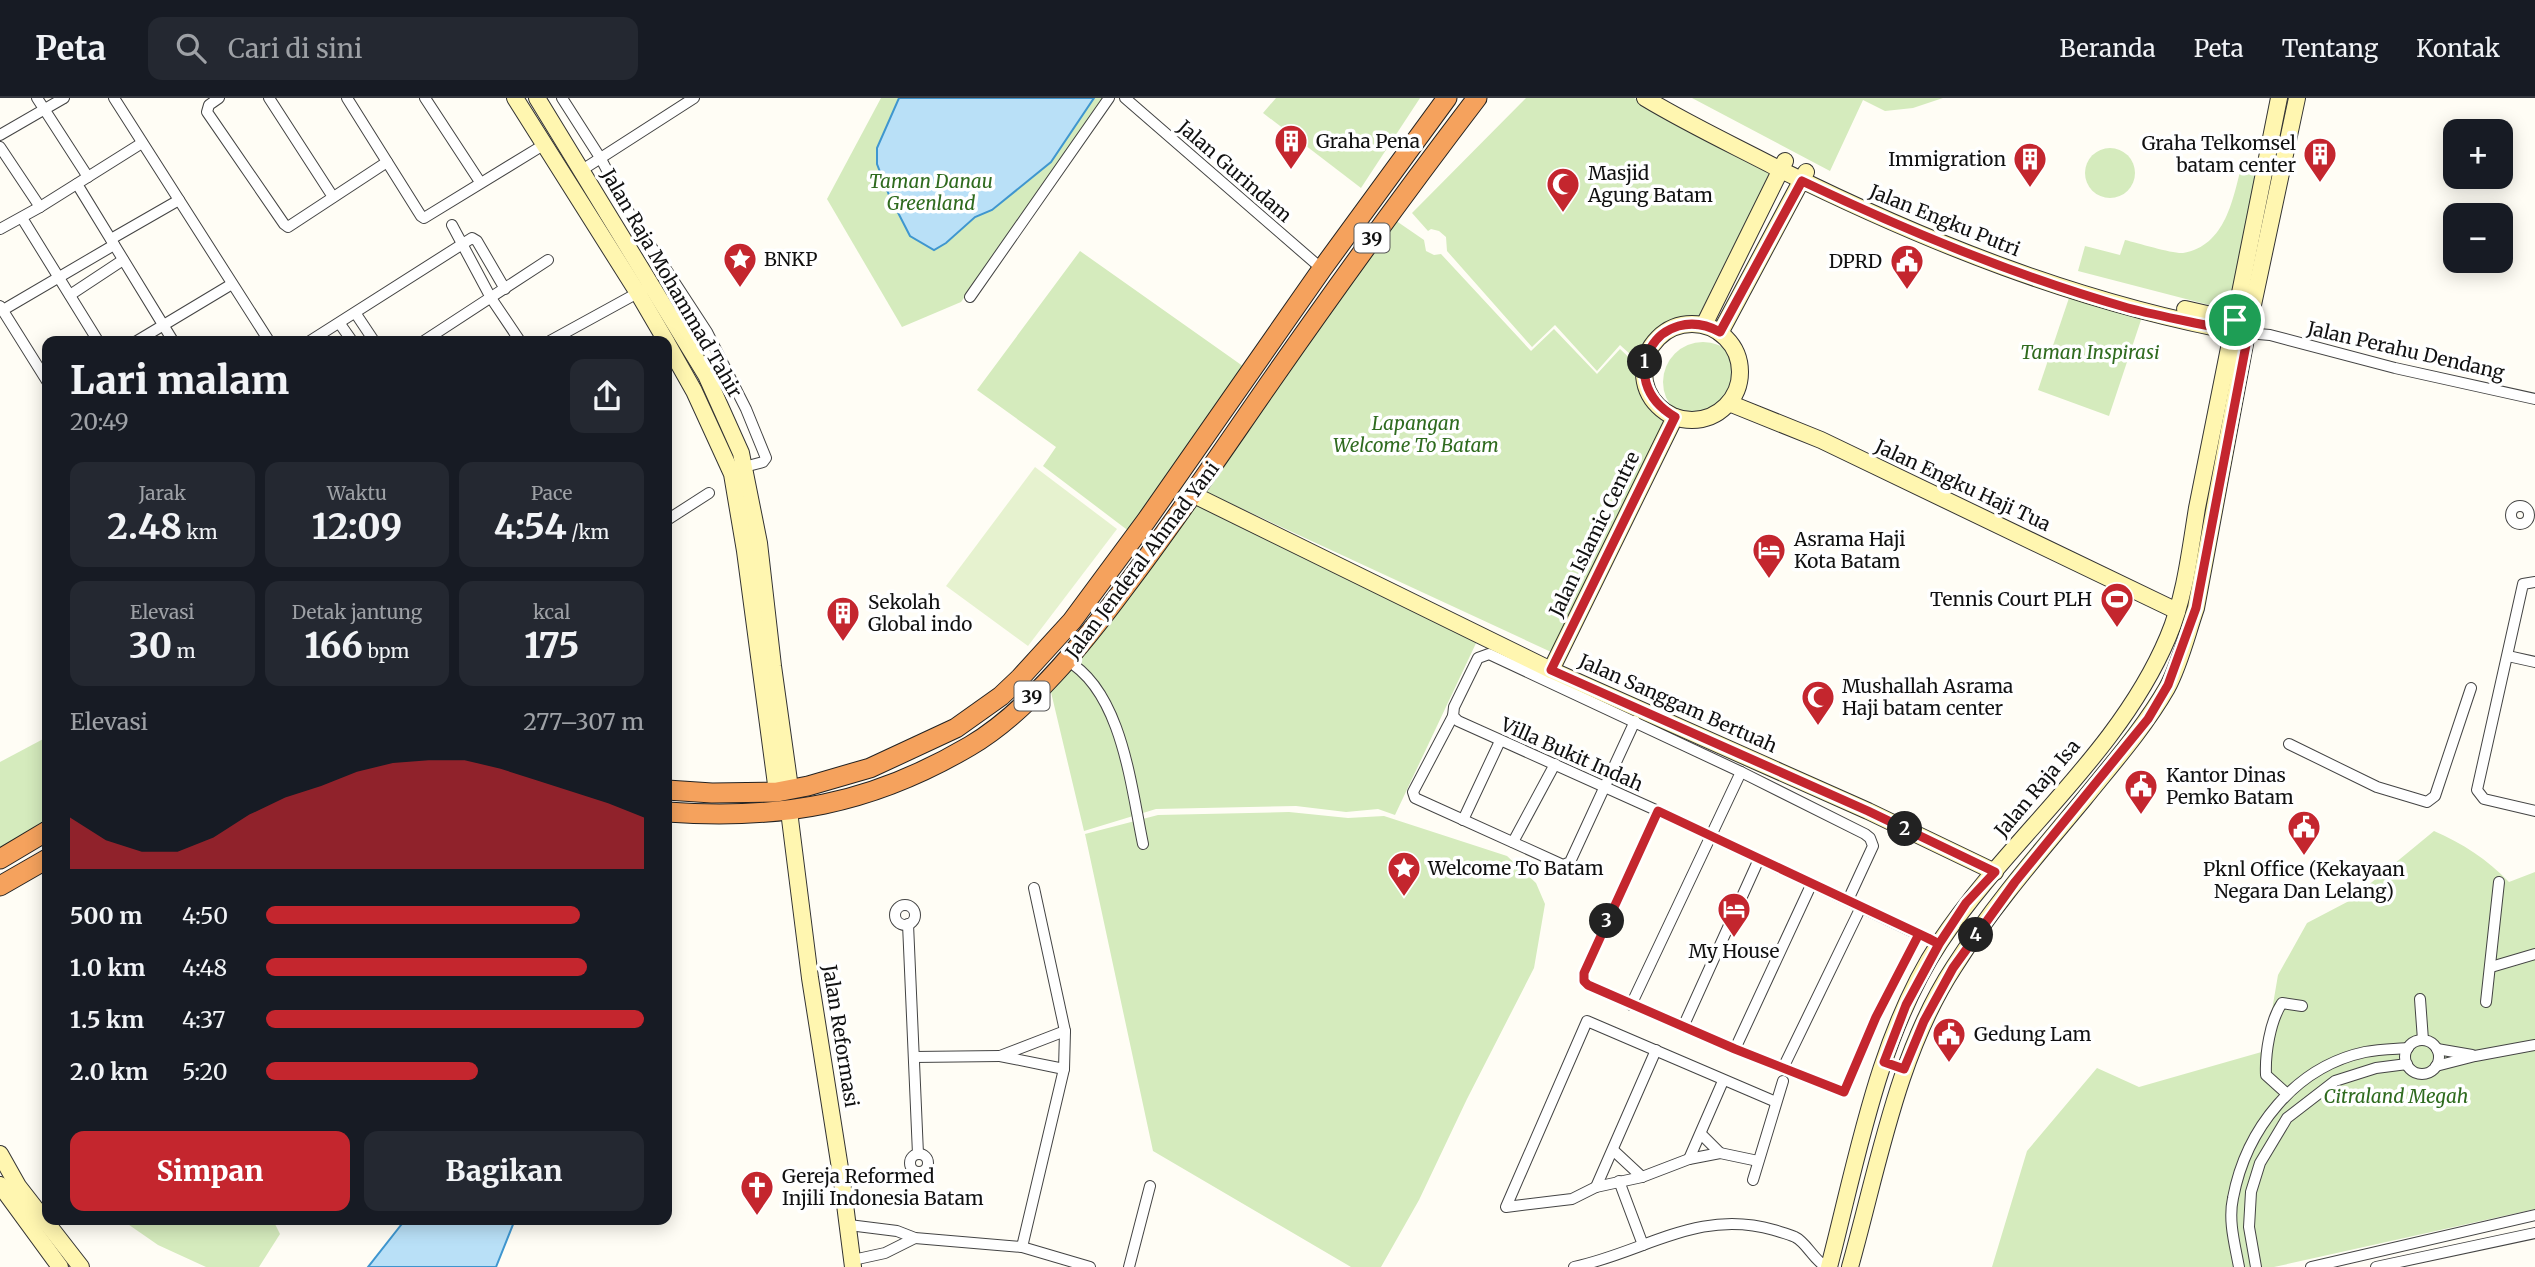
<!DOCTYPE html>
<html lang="id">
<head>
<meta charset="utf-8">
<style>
  body { margin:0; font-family:Merriweather,serif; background:#242831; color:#f1f3f6; height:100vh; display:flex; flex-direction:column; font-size:26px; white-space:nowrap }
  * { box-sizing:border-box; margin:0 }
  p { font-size:23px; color:#9ea1a6 }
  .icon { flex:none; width:38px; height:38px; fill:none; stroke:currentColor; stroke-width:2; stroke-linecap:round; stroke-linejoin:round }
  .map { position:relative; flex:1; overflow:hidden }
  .drawer { position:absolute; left:42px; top:238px; width:630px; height:889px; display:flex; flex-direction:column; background:#171b24; border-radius:14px; box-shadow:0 4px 18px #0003 }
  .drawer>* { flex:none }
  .controls { position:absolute; left:2443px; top:21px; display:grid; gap:14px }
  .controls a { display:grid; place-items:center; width:70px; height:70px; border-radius:14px; background:#171b24; box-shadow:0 4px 18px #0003; font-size:35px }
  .pin { position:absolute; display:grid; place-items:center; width:60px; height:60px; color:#fff; margin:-30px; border:4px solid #fff; border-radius:50%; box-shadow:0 2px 7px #0007 }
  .km { position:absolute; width:35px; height:35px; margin:-18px; border-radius:50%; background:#222; color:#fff; font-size:19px; line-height:35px; text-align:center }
  .round { display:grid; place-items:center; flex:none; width:74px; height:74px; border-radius:14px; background:#242831 }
  .overview { display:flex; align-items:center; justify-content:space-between; height:119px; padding:0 28px }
  h1 { font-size:38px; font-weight:800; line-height:52px }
  .figures { display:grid; grid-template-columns:repeat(3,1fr); gap:10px; height:119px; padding:7px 28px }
  .figures div { display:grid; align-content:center; border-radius:14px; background:#242831; text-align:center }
  .figures b { font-size:35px; font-weight:800 }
  .figures small { font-size:19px; font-weight:400 }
  .figures p { font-size:19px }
  .chart { height:196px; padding:14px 28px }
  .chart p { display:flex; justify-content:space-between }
  .chart svg { width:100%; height:126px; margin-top:7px; fill:#c4262e; opacity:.7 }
  .action { display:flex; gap:14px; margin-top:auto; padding:14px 28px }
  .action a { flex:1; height:80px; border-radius:14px; background:#c4262e; color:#fff; font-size:28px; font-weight:800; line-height:80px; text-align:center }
  .action a+a { background:#242831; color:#f1f3f6 }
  ul { padding:0 28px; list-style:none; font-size:23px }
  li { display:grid; grid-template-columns:112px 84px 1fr; align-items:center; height:52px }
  li i { height:18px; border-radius:9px; background:#c4262e }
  header { display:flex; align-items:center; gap:42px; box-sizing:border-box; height:98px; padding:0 35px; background:#171b24; border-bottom:2px solid #363941 }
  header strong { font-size:33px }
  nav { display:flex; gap:38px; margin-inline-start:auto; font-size:24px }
  .search { width:490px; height:63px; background:#242831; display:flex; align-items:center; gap:18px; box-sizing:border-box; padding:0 24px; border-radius:14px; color:#9ea1a6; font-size:26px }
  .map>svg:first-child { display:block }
  .green { fill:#d5ebbd }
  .pitch { fill:#e6f2cf }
  .water { fill:#b9e0f7; stroke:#3f96cf; stroke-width:2 }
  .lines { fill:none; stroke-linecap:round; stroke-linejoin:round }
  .street-casing { stroke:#444; stroke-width:12 }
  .secondary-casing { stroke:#333; stroke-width:18 }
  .highway-casing { stroke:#222; stroke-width:21 }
  .street { stroke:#fff; stroke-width:10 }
  .secondary { stroke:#fff6b0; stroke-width:16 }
  .highway { stroke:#f5a25d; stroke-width:19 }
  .route-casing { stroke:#fff; stroke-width:14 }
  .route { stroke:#c4262e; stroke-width:9 }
  .labels { text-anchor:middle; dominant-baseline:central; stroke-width:7; stroke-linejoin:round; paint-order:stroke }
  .shield { fill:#fff; stroke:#585858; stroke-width:2 }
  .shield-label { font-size:18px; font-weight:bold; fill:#111 }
  .poi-label { font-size:19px; fill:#111; stroke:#fff; text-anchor:start }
  .street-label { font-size:19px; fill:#111; stroke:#fff }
  .park-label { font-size:19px; font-style:italic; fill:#2f6b1f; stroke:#fff }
</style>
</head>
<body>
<header>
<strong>Peta</strong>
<div class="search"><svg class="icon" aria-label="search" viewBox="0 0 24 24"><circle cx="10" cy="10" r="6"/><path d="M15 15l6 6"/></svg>Cari di sini</div>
<nav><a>Beranda</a><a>Peta</a><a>Tentang</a><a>Kontak</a></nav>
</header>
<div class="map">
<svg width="2535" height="1169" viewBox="0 0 2535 1169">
  <rect width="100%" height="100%" fill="#fffdf5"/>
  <g class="green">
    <path d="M881,0H1106L961,204L902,229L827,101Z"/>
    <path d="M1276,0H1420L1361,90L1263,15Z"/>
    <path d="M1526,0H1634L1777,77L1705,222C1695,224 1680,222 1671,227C1657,234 1644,251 1642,267L1620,247L1597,273L1555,227L1532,249L1447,153L1446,139L1439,133L1431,131L1428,133L1412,115Z"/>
    <path d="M1692,0H1943L1913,10L1885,13L1863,2L1830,73Z"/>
    <circle cx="2110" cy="75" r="25"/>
    <path d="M2242,66L2263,70L2236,196L2223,206L2213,208L2078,173L2085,148L2120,157L2125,142C2138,145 2173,156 2183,155C2226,148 2233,100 2242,66Z"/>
    <path d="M1392,120L1424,142L1426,153L1434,157L1441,156L1531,253L1554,231L1597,276L1620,251L1649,278L1651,296L1656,308L1677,328L1562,559L1206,394Z"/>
    <path d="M1080,153L1247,271L1130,434L1043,368L1056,349L977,292Z"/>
    <path d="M2071,194L2143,216L2109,318L2038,292Z"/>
    <circle cx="1703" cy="284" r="40"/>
    <path d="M1194,404L1478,541L1395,717L1378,711L1346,714L1296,708L1156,711L1084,733L1050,590Z"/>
    <path d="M47,639V733L0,761V664Z"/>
    <path d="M1289,714L1348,720L1384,718L1507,758L1536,785L1545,806L1534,870L1467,1001L1419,1102L1381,1169H1351L1153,1053L1085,736L1158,717Z"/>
    <path d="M2434,733C2462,745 2488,762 2509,784L2535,774V1111L2274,1169H1992L2027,1053L2097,970L2139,989L2265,953L2278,877L2307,825L2349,803Z"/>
    <path d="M122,1122H270L275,1126L280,1136L259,1169H206L158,1147Z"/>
  </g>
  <path class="pitch" d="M1035,369L1117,431L1028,548L946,488Z"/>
  <g class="water">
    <path d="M899,0H1094L1051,64L992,112L975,119L946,145L934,152L910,138L889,97L877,66V50Z"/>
    <path d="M405,1122H514V1124L496,1169H368Z"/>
  </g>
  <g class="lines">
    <defs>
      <g id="street">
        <path d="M37,0L88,79"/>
        <path d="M114,0L269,243"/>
        <path d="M219,0L209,7L207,14L284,126L288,129L387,64"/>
        <path d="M269,0L333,99"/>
        <path d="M347,0L421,118L424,120L545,46"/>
        <path d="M425,0L480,84"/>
        <path d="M562,0L601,61L630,116L707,234L746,311L766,360L763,364L744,369"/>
        <path d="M1125,0L1322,171"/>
        <path d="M0,37L64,0"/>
        <path d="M0,49L40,109"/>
        <path d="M582,72L694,0"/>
        <path d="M77,86L173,243"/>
        <path d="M22,120L98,243"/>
        <path d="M452,127L491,200L520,243"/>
        <path d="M0,131L40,109L142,45"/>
        <path d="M111,141L179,102"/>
        <path d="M70,197L123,162"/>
        <path d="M970,199L1109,0"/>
        <path d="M0,208L47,283"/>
        <path d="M3,212L114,147"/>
        <path d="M356,216L374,243"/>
        <path d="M340,226L352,243"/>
        <path d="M2247,235L2270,237L2395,270L2535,301"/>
        <path d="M137,243L232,186"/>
        <path d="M310,243L472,140L477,143L505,191"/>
        <path d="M424,243L548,162"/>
        <path d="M550,243L643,192"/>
        <circle cx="2520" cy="417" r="9"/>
        <path d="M667,422L709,395"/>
        <path d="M2535,484L2523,486L2477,692L2484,701L2535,713"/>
        <path d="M2508,558L2535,564"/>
        <path d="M1066,562C1122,593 1131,689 1143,746"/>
        <path d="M1453,618L1413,694L1415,700L1563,767L1570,764L1635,623"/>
        <path d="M2289,646L2377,689L2427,704L2435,698L2471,590"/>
        <path d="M1658,713L1584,875V883L1588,887L1735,951L1844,994L1876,919L1919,836"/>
        <path d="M1463,722L1500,643"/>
        <path d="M1513,744L1555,666"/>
        <path d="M1848,802L1873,748L1870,740L1865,736L1741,674L1489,556L1478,560L1454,609L1453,618L1458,623L1658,713L1939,846"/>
        <circle cx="905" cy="817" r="10"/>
        <path d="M908,826L918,1056"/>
        <path d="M2491,869L2535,856"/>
        <path d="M2420,901L2423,942"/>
        <path d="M2486,904L2499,784"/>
        <path d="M1631,907L1741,674"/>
        <path d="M1683,929L1759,761"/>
        <circle cx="2422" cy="959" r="17"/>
        <path d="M1735,951L1812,785"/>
        <path d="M2437,951L2472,957"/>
        <path d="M914,959L1000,958"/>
        <path d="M2436,968L2475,958L2535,947"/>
        <path d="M1783,970L1861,809"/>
        <path d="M1064,971L1000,958L1065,933"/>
        <path d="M2286,995L2266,977C2265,956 2270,923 2282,905L2302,908"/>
        <path d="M1701,1036L1720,1055"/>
        <path d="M1613,1052L1642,1079"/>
        <circle cx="919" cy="1065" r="9"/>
        <path d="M1689,1061L1723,983"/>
        <path d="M1758,1063L1720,1055L1689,1061L1642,1079L1596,1089L1572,1101L1506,1109L1587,923L1776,1004"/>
        <path d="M1753,1082L1783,983"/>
        <path d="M1619,1083L1643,1147"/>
        <path d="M1596,1089L1656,952"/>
        <path d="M849,1127L897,1133L915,1140L1022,1149L1090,1169"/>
        <path d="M1022,1149L1064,971L1065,933L1034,790"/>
        <path d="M853,1162L885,1155L915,1140"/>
        <path d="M1129,1169L1150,1088"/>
        <path d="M1574,1169C1645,1154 1698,1110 1774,1132C1780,1134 1789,1136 1795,1139C1806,1144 1813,1161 1826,1169"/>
        <path d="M2239,1169C2235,1147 2228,1123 2233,1100C2246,1031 2295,969 2365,954C2379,951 2394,951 2408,950"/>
        <path d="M2256,1169L2249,1129L2251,1094L2260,1065L2287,1020L2335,983L2376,970L2407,966"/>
        <path d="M2311,1169L2535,1117"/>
        <path d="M2376,1169L2535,1135"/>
      </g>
      <g id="secondary">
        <path d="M515,0L638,195L666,243"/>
        <path d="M537,0L706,277L741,355L759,445L773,568L790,690"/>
        <path d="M1645,0C1688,26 1733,47 1777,70C1926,144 2078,205 2243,235"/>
        <path d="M2185,211L2242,224"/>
        <circle cx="1692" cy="274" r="48"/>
        <path d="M1704,227L1785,63"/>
        <path d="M1720,235L1806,74"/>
        <path d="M667,245L694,293L732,376L745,453L777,694"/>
        <path d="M1729,305L1821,342L2177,513"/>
        <path d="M1194,397L1551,572L1868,713L1995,774"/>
        <path d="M1551,572L1675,319"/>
        <path d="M789,713L810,880L842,1083L853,1169"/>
        <path d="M0,1056L18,1088L81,1169"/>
        <path d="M0,1087L60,1169"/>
        <path d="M1829,1169C1857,1062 1878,938 1940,844C2009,740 2119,656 2168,539C2185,499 2190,453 2197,410L2279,0"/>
        <path d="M1850,1169C1878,1070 1897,956 1954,869C1992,809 2039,755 2084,701C2113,665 2144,630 2167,590C2180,566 2187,536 2196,510L2247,235L2297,0"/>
      </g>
      <g id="highway">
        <path d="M667,692L712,695L777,694L808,688L870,670L956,630L1001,598L1020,580L1072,523L1146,423L1322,171L1447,0"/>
        <path d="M667,714C781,722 870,707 970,648C1028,614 1085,543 1125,489C1176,422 1223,352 1271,283C1338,187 1406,93 1477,0"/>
        <path d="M0,761L47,733"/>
        <path d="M0,788L47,761"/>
      </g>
    </defs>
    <use href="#street" class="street-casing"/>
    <use href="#secondary" class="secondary-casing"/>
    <use href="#highway" class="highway-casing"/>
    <use href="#street" class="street"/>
    <use href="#secondary" class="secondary"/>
    <use href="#highway" class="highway"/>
  </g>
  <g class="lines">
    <defs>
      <path id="route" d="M2235,222L2232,233C2198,225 2162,219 2128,210C2015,178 1907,133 1802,83L1720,234C1660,201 1610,281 1675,319L1551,572L1868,713L1995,774L1966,805L1939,846L1919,836L1876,919L1844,994L1735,951L1588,887L1584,883V875L1658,713L1928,840L1939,846L1906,907L1884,964L1904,971L1924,923L1953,870L2015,784L2148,621L2168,587L2196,510L2250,226L2235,222"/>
    </defs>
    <use href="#route" class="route-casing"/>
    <use href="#route" class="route"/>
  </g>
  <defs>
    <symbol id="building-pin" viewBox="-11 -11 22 30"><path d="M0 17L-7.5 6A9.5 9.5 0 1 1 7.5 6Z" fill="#c4262e" stroke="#fff"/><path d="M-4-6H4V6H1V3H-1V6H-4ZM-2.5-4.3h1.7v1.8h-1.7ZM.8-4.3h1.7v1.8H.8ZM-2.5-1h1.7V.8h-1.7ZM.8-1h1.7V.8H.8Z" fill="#fff"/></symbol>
    <symbol id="mosque-pin" viewBox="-11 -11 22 30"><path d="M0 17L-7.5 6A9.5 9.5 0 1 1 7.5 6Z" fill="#c4262e" stroke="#fff"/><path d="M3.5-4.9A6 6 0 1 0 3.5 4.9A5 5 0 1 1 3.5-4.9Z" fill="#fff"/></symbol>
    <symbol id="sight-pin" viewBox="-11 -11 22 30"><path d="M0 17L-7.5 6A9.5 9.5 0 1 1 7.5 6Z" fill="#c4262e" stroke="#fff"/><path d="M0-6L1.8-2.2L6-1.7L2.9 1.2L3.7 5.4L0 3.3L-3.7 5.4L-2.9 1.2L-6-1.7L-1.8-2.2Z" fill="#fff"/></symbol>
    <symbol id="civic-pin" viewBox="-11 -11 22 30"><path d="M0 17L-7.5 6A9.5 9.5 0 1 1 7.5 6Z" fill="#c4262e" stroke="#fff"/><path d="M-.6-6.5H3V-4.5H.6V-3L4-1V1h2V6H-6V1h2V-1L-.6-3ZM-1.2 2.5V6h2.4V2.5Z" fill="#fff"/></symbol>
    <symbol id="hotel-pin" viewBox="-11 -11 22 30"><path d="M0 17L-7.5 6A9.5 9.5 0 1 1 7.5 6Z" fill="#c4262e" stroke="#fff"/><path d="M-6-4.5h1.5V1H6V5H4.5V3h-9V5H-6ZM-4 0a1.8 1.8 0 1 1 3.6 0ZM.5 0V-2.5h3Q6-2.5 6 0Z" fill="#fff"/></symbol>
    <symbol id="stadium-pin" viewBox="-11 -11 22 30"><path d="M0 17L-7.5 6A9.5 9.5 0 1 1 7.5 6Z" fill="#c4262e" stroke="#fff"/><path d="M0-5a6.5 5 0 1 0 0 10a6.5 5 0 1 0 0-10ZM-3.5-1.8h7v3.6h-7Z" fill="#fff"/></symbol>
    <symbol id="church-pin" viewBox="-11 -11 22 30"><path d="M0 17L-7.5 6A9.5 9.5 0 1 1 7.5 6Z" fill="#c4262e" stroke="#fff"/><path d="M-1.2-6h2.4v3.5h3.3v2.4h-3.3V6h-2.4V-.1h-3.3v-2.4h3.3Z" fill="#fff"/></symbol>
  </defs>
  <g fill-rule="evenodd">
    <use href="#building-pin" x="1272" y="24" width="38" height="52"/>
    <use href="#building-pin" x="2301" y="37" width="38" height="52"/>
    <use href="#building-pin" x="2011" y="42" width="38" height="52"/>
    <use href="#mosque-pin" x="1544" y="67" width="38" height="52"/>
    <use href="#sight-pin" x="721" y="142" width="38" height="52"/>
    <use href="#civic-pin" x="1888" y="144" width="38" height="52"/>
    <use href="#hotel-pin" x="1750" y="433" width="38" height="52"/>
    <use href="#stadium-pin" x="2098" y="482" width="38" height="52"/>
    <use href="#building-pin" x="824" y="496" width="38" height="52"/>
    <use href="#mosque-pin" x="1799" y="580" width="38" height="52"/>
    <use href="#civic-pin" x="2122" y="669" width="38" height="52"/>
    <use href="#civic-pin" x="2285" y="710" width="38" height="52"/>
    <use href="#sight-pin" x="1385" y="751" width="38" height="52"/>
    <use href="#hotel-pin" x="1715" y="792" width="38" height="52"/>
    <use href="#civic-pin" x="1930" y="917" width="38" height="52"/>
    <use href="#church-pin" x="738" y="1070" width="38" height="52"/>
  </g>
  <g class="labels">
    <g class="shield">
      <rect x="1354.5" y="125.5" width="35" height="29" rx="5"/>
      <rect x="1014.5" y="583.5" width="35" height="29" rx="5"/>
    </g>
    <g class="shield-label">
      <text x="1372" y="140">39</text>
      <text x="1032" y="598">39</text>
    </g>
    <g class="poi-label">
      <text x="1316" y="43">Graha Pena</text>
      <text x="2296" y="45" text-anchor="end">Graha Telkomsel<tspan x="2296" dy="22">batam center</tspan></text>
      <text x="2006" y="61" text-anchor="end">Immigration</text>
      <text x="1588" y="75">Masjid<tspan x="1588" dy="22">Agung Batam</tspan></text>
      <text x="764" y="161">BNKP</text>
      <text x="1882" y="163" text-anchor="end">DPRD</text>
      <text x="1794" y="441">Asrama Haji<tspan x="1794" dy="22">Kota Batam</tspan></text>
      <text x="2092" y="501" text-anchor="end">Tennis Court PLH</text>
      <text x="868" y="504">Sekolah<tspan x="868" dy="22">Global indo</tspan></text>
      <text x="1842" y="588">Mushallah Asrama<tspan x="1842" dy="22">Haji batam center</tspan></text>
      <text x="2166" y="677">Kantor Dinas<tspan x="2166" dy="22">Pemko Batam</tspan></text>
      <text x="1428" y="770">Welcome To Batam</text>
      <text x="2304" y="771" text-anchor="middle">Pknl Office (Kekayaan<tspan x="2304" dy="22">Negara Dan Lelang)</tspan></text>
      <text x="1734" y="853" text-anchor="middle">My House</text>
      <text x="1974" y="936">Gedung Lam</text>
      <text x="782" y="1078">Gereja Reformed<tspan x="782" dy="22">Injili Indonesia Batam</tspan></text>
    </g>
    <g class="street-label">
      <text transform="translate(1235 73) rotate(41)">Jalan Gurindam</text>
      <text transform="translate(1945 122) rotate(22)">Jalan Engku Putri</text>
      <text transform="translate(672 185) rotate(60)">Jalan Raja Mohammad Tahir</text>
      <text transform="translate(2406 252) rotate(13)">Jalan Perahu Dendang</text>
      <text transform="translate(1963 387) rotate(25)">Jalan Engku Haji Tua</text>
      <text transform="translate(1594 436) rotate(-64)">Jalan Islamic Centre</text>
      <text transform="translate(1142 462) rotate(-53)">Jalan Jenderal Ahmad Yani</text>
      <text transform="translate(1678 605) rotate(24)">Jalan Sanggam Bertuah</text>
      <text transform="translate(1572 656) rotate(24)">Villa Bukit Indah</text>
      <text transform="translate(2037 690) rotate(-50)">Jalan Raja Isa</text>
      <text transform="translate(841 938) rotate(81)">Jalan Reformasi</text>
    </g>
    <g class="park-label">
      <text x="931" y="83">Taman Danau<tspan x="931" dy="22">Greenland</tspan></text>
      <text x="2090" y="254">Taman Inspirasi</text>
      <text x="1416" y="325">Lapangan<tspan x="1416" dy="22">Welcome To Batam</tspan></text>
      <text x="2396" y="998">Citraland Megah</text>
    </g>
  </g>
</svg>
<div class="controls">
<a>+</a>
<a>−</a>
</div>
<div class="pin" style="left:2235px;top:222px;background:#1e9e55"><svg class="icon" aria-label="arrive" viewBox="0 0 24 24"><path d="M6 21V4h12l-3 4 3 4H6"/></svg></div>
<b class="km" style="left:1645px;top:264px">1</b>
<b class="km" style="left:1905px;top:731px">2</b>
<b class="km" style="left:1607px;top:823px">3</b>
<b class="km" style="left:1976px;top:837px">4</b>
<section class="drawer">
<div class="overview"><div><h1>Lari malam</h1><p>20:49</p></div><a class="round"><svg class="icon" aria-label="share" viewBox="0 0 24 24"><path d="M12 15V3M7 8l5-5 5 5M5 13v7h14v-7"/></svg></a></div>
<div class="figures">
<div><p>Jarak</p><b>2.48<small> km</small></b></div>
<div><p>Waktu</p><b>12:09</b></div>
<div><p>Pace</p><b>4:54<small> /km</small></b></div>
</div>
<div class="figures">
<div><p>Elevasi</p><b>30<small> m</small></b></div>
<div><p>Detak jantung</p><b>166<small> bpm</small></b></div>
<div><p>kcal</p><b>175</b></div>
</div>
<div class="chart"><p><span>Elevasi</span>277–307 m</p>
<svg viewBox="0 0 160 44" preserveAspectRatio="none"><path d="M0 44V26L10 34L20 38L30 38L40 33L50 25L60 19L70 15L80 10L90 7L100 6L110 6L120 9L130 13L140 17L150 21L160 26V44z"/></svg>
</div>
<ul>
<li><b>500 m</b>4:50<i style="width:83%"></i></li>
<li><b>1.0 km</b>4:48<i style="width:85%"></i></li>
<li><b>1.5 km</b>4:37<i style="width:100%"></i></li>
<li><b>2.0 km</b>5:20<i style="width:56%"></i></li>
</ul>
<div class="action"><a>Simpan</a><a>Bagikan</a></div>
</section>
</div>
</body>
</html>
